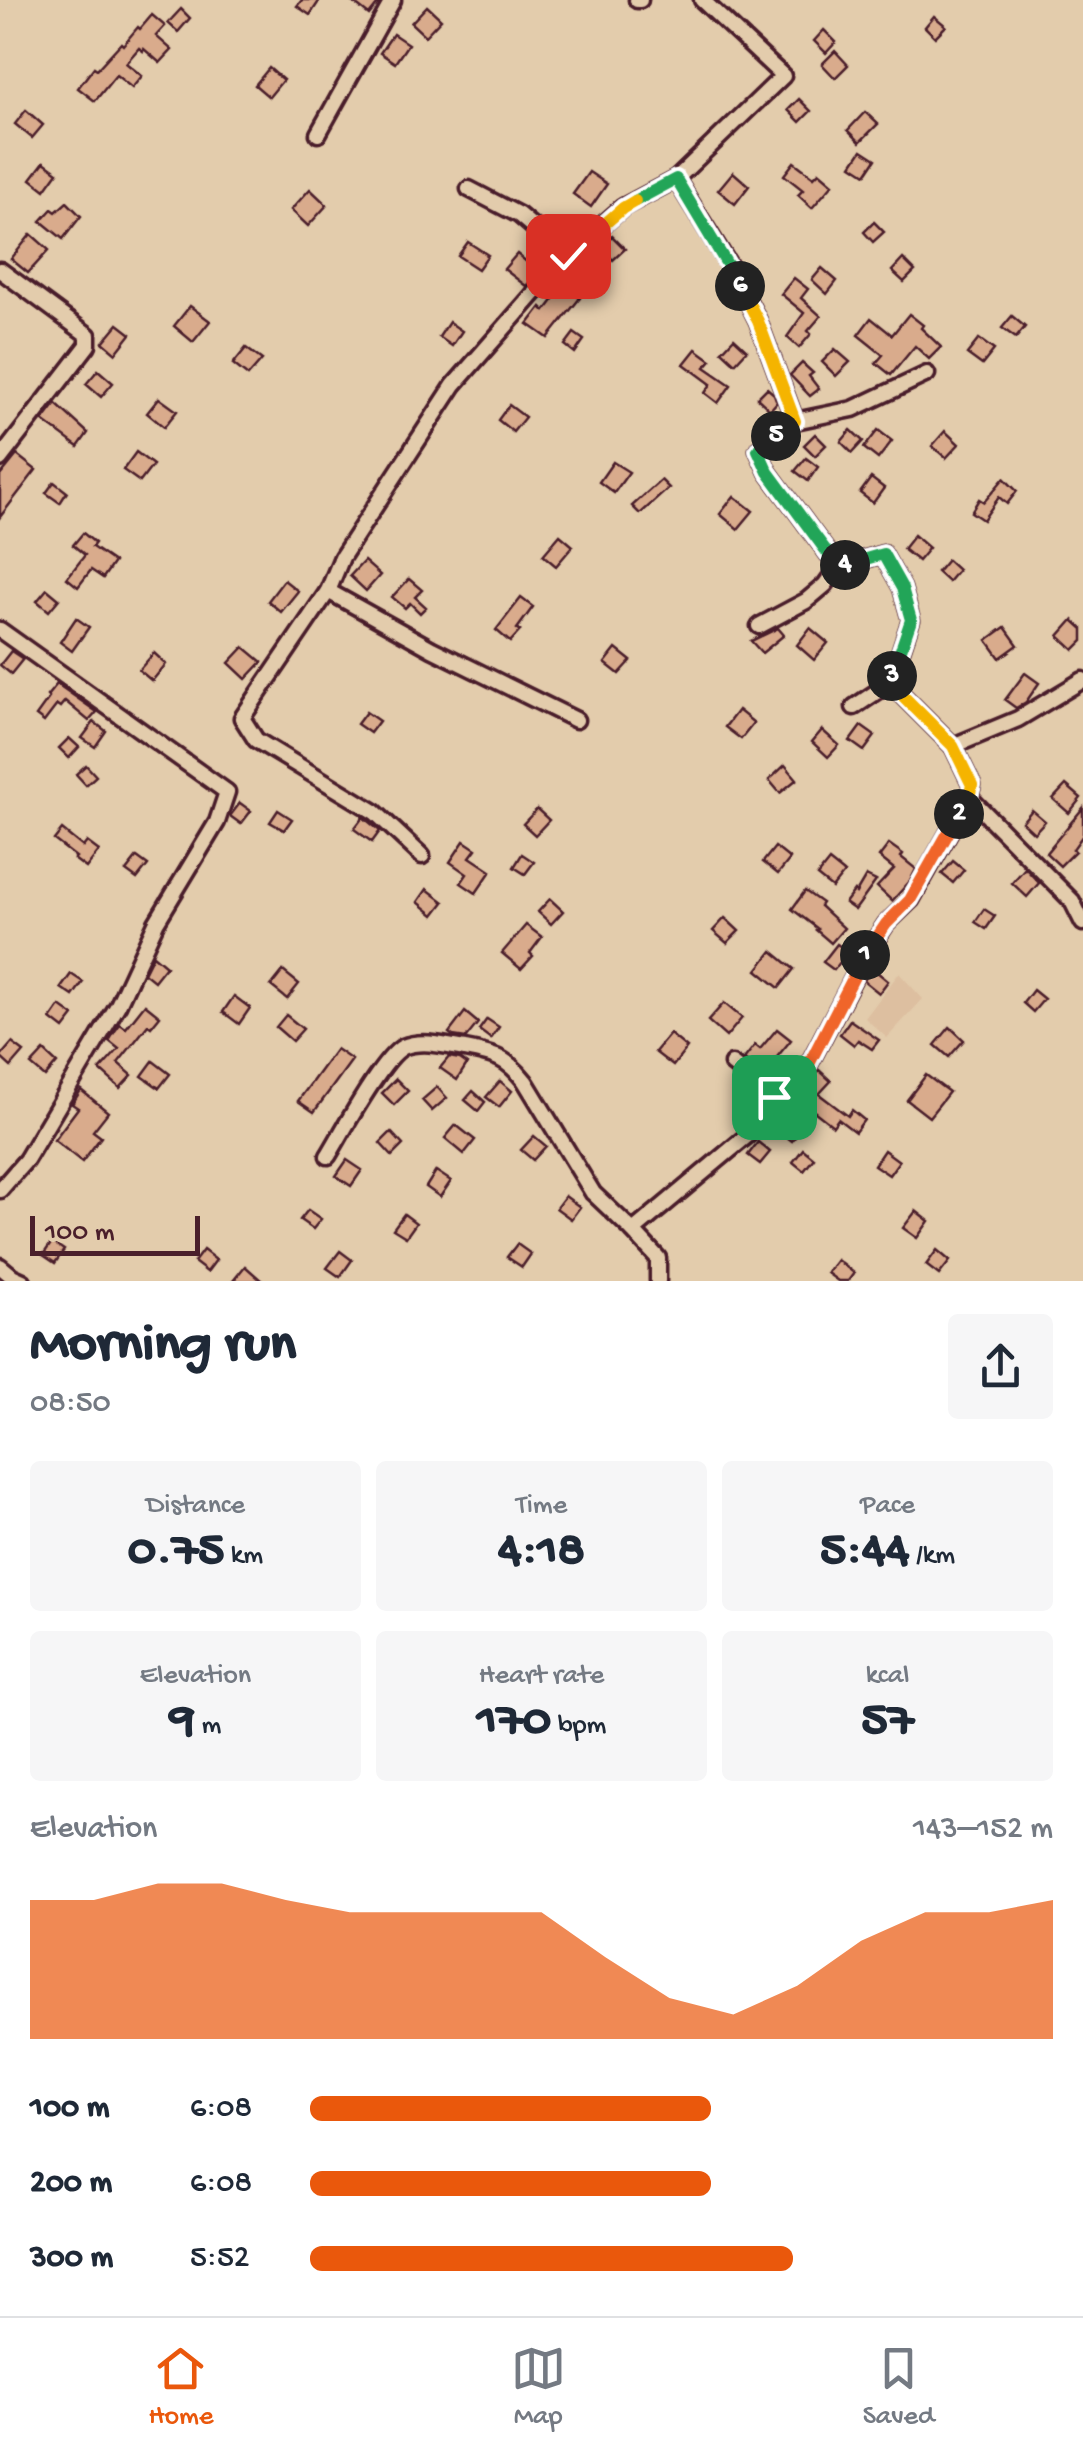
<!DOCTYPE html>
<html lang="en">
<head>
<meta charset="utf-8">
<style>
  body { margin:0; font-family:"Gochi Hand",sans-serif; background:#f6f6f7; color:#1f2937; height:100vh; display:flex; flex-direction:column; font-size:38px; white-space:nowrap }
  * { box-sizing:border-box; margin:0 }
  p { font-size:32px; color:#747a83 }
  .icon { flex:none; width:55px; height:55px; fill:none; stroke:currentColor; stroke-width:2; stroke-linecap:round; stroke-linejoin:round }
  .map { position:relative; height:1281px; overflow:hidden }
  .details { display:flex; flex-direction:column; background:#fff; flex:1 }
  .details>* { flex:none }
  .scale { position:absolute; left:30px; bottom:25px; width:170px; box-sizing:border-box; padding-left:10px; border:5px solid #4a1f2b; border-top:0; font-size:28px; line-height:35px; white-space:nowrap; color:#4a1f2b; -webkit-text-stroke:8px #e3ccac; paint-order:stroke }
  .pin { position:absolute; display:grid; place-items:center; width:85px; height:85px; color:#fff; margin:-42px; border-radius:20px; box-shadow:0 5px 15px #0006 }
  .km { position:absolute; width:50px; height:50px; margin:-25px; border-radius:50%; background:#222; color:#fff; font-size:28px; line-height:50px; text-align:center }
  .round { display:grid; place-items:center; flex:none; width:105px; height:105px; border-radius:10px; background:#f6f6f7 }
  .headline { display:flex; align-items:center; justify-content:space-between; height:170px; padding:0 30px }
  h1 { font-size:55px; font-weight:700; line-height:75px }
  .metrics { display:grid; grid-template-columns:repeat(3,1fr); gap:15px; height:170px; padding:10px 30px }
  .metrics div { display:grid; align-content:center; border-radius:10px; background:#f6f6f7; text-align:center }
  .metrics b { font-size:50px; font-weight:700 }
  .metrics small { font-size:28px; font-weight:400 }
  .metrics p { font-size:28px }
  .chart { height:280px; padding:20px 30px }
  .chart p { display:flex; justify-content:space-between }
  .chart svg { width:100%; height:180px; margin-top:10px; fill:#ea580c; opacity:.7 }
  ul { padding:0 30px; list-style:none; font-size:32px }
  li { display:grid; grid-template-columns:160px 120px 1fr; align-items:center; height:75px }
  li i { height:25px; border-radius:12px; background:#ea580c }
  .dock { display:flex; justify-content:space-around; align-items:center; height:140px; border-top:2px solid #e0e1e3; background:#fff; font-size:28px; color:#747a83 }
  .dock a { display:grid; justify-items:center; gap:5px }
  .dock .current { color:#ea580c }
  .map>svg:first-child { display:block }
  .built { fill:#ddbfa0 }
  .building { fill:#d9ab8c; stroke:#4a1f2b; stroke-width:2.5 }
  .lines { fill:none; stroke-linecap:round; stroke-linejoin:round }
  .minor-casing { stroke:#4a1f2b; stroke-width:21 }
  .minor { stroke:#e3ccac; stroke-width:14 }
  .split-1-casing { stroke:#fff; stroke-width:20 }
  .split-2-casing { stroke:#fff; stroke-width:20 }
  .split-3-casing { stroke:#fff; stroke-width:20 }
  .split-4-casing { stroke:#fff; stroke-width:20 }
  .split-5-casing { stroke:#fff; stroke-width:20 }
  .split-6-casing { stroke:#fff; stroke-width:20 }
  .split-7-casing { stroke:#fff; stroke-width:20 }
  .split-8-casing { stroke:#fff; stroke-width:20 }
  .split-1 { stroke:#f0652b; stroke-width:12 }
  .split-2 { stroke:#f0652b; stroke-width:12 }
  .split-3 { stroke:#f5b400; stroke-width:12 }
  .split-4 { stroke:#22a559; stroke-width:12 }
  .split-5 { stroke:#22a559; stroke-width:12 }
  .split-6 { stroke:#f5b400; stroke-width:12 }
  .split-7 { stroke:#22a559; stroke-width:12 }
  .split-8 { stroke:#f5b400; stroke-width:12 }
</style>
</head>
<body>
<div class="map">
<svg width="1083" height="1281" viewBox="0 0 1083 1281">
  <rect width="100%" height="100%" fill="#e3ccac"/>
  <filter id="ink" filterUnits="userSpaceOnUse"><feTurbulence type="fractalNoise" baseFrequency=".01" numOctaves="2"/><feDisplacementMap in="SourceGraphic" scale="20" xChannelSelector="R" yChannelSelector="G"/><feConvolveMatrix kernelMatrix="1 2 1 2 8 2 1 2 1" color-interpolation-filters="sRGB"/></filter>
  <g filter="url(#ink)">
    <path class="built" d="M899,973L923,999L887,1038L865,1018Z"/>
    <g class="building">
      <path d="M302,0H320L310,15L297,6Z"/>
      <path d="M350,0H381L369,15Z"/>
      <path d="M427,6L441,19L425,36L411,23Z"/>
      <path d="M181,9L190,18L178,32L168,23Z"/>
      <path d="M152,15L165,26L156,36L172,50L160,63L144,49L143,51L139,48L126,63L142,76L132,88L116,75L95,101L78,88L94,67L97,69L121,43L123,45L138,27L140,29Z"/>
      <path d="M934,16L946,26L935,37L925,27Z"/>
      <path d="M824,30L836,42L826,53L814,41Z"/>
      <path d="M393,34L408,44L395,63L380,53Z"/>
      <path d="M835,51L848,65L835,78L822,64Z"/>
      <path d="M269,68L283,80L269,97L255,85Z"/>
      <path d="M799,99L811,111L800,122L788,110Z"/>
      <path d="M26,110L43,125L32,138L15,124Z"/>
      <path d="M865,112L878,124L860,142L848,130Z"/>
      <path d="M862,150L876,159L866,174L852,165Z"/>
      <path d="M44,162L58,172L45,190L31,179Z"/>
      <path d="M794,162L814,177L819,172L833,184L812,208L798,195L803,190L784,175Z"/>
      <path d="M589,172L607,184L591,207L573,194Z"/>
      <path d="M733,172L749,186L735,204L718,190Z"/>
      <path d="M310,189L327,205L308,226L291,210Z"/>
      <path d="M67,202L81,216L63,239L41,221L52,209L56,212Z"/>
      <path d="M874,222L884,232L873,242L864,232Z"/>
      <path d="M31,234L49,250L28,273L11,259Z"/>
      <path d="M612,236L625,249L613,260L601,248Z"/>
      <path d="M468,242L488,255L478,269L458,256Z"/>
      <path d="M517,254L539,272L526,286L504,269Z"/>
      <path d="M903,259L915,271L904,282L892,271Z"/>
      <path d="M822,268L837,281L827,294L812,280Z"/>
      <path d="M794,278L808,289L801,298L821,316L808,331L811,334L799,348L787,337L804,313L781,294Z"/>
      <path d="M564,286L580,298L548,338L528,324L541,307L545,311Z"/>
      <path d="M190,306L210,321L193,342L174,326Z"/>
      <path d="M909,314L923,325L921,328L941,347L929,359L915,346L891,375L876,363L883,355L858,335L871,318L892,335Z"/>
      <path d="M1012,316L1025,327L1016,338L1002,328Z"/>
      <path d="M449,322L462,331L452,346L439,337Z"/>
      <path d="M118,324L131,334L116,353L103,342Z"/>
      <path d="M574,333L584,340L575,353L565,345Z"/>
      <path d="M734,338L747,350L735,363L722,351Z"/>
      <path d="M979,339L994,350L982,365L967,354Z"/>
      <path d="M246,348L262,360L248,376L233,364Z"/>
      <path d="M696,349L711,360L705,367L731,385L718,403L705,393L711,384L684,364Z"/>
      <path d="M835,349L850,362L836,376L822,362Z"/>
      <path d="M802,363L813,373L809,376L819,389L810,396L790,375Z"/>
      <path d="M98,370L113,383L101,397L86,384Z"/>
      <path d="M767,388L774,394L777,402L770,410L757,398Z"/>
      <path d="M159,398L177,411L164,427L147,413Z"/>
      <path d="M56,404L88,433L78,447L43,421Z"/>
      <path d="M509,405L525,417L513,432L498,420Z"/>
      <path d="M851,430L863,441L852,453L841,442Z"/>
      <path d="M878,430L892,441L878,459L864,448Z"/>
      <path d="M945,431L959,444L946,458L932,446Z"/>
      <path d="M815,434L826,445L815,456L804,445Z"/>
      <path d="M136,452L153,465L140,482L123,470Z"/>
      <path d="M17,455L36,470L0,517V476Z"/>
      <path d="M806,458L818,467L808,481L795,471Z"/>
      <path d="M613,462L629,472L614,493L599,482Z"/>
      <path d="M871,478L884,488L873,503L860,493Z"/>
      <path d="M1004,478L1017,491L1007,504L999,497L983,520L971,512L979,499L984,502Z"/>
      <path d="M661,480L669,488L640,514L632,506Z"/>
      <path d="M54,482L67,492L60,503L46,493Z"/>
      <path d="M734,496L753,511L738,529L720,514Z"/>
      <path d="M83,533L95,543L92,547L114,562L103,578L91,570L78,587L67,578L85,555L73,545Z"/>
      <path d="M560,535L573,546L556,566L543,555Z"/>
      <path d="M914,535L929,548L918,561L903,549Z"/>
      <path d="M947,560L958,570L948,582L937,572Z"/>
      <path d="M364,561L380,575L366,591L350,576Z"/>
      <path d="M409,579L422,590L415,597L426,607L420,613L410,603L405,608L392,597Z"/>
      <path d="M284,580L298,591L281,612L268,601Z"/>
      <path d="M47,589L59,599L49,611L37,601Z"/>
      <path d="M521,598L533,607L517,629L520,631L510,642L496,630Z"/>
      <path d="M76,618L89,627L72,651L60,642Z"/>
      <path d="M1073,620L1083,629V641L1074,650L1059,636Z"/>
      <path d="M1005,627L1018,645L1000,658L987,640Z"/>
      <path d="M778,628L784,635L762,653L751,641Z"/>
      <path d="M810,628L828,643L814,660L797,645Z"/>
      <path d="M244,647L262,662L246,679L229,663Z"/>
      <path d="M616,649L631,661L619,674L605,663Z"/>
      <path d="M11,651L23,659L11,674L0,665Z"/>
      <path d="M154,653L166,664L152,681L139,670Z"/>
      <path d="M1025,673L1039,683L1026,702L1016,708L1005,700Z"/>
      <path d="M57,684L97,712L89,721L65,701L60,707L57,705L44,722L36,716L49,698L47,696Z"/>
      <path d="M738,710L754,723L741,739L725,727Z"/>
      <path d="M366,712L379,721L370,733L357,724Z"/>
      <path d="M94,722L106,731L95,747L82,738Z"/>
      <path d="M861,726L875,736L864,751L850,741Z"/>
      <path d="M822,730L839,745L828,757L812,742Z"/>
      <path d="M69,738L79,747L69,758L59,748Z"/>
      <path d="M86,765L96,776L86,785L76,774Z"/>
      <path d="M785,765L797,779L780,793L769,780Z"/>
      <path d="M1066,785L1081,798L1069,813L1053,799Z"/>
      <path d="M240,803L251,811L241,824L230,816Z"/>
      <path d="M1083,808V835L1073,849L1075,851L1060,866L1046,853Z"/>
      <path d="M537,809L549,820L535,835L523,824Z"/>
      <path d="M278,810L292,819L284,830L270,822Z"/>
      <path d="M1032,810L1045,821L1034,833L1022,822Z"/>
      <path d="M363,817L380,831L372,842L354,829Z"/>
      <path d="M62,830L83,847L87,842L99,851L86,868L74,859L76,857L54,840Z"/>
      <path d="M464,841L476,849L470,857L491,871L476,893L461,883L467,874L450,862Z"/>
      <path d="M889,844L903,854L901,857L916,869L910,881L892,901L877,887L894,869L879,857Z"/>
      <path d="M775,847L790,859L778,874L763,862Z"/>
      <path d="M522,854L534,862L525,874L514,867Z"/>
      <path d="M137,857L148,865L137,879L126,871Z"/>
      <path d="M829,861L844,873L832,888L817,876Z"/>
      <path d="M953,861L964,870L953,883L942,874Z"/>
      <path d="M1025,868L1039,883L1027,897L1012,883Z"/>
      <path d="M866,876L876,881L855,910L845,903L854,891L856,893Z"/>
      <path d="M427,889L444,902L434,915L418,902Z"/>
      <path d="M805,891L822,903L820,906L844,928L831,943L816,930L818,929L792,909Z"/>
      <path d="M550,899L563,911L551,924L538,912Z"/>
      <path d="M984,909L995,916L986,929L975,922Z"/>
      <path d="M725,918L739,931L727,943L713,931Z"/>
      <path d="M526,925L542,937L530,953L533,956L521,969L502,953Z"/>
      <path d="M837,944L848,952L834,970L823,962Z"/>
      <path d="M772,951L794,969L779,988L757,970Z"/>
      <path d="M153,955L166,966L154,981L144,973Z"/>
      <path d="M871,967L888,981L879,993L864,981Z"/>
      <path d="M283,971L299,984L287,999L271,986Z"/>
      <path d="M71,974L83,982L73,996L61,988Z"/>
      <path d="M1033,990L1044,999L1033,1012L1023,1003Z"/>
      <path d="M234,996L250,1008L239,1024L223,1012Z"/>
      <path d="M724,1003L742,1018L726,1037L708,1021Z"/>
      <path d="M145,1004L160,1016L151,1027L148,1025L118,1063L132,1075L120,1088L100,1070L119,1049L109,1041L115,1031L120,1024L126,1028Z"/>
      <path d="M60,1006L74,1016L64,1029L51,1019Z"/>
      <path d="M465,1012L478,1023L466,1038L453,1036L449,1033Z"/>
      <path d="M286,1015L303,1029L292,1041L276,1027Z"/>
      <path d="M487,1019L499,1027L491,1039L479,1030Z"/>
      <path d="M850,1020L879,1040L872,1049L858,1040L854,1045L840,1034Z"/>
      <path d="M950,1027L964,1040L949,1057L935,1045Z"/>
      <path d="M777,1029L791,1040L763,1074L744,1059L755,1045L760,1049Z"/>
      <path d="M670,1034L687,1048L673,1066L655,1052Z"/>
      <path d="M12,1043L24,1052L11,1067L0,1057Z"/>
      <path d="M336,1049L352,1060L314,1112L298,1101Z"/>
      <path d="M44,1051L57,1063L45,1077L31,1065Z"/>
      <path d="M449,1057L460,1059L467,1064L457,1080L440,1068Z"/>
      <path d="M153,1061L170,1074L159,1088L142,1076Z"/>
      <path d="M819,1070L831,1081L819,1094L848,1116L852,1110L864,1120L855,1132L838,1119L833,1126L796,1097Z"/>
      <path d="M926,1075L949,1092L929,1117L907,1100Z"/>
      <path d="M396,1079L408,1091L394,1105L382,1093Z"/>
      <path d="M500,1081L512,1091L499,1107L486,1097Z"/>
      <path d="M437,1087L447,1098L432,1111L422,1100Z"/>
      <path d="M81,1090L108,1112L93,1131L101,1137L82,1162L54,1140L78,1108L72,1104Z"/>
      <path d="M473,1091L485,1102L478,1111L465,1100Z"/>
      <path d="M788,1118L802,1128L792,1141L779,1131Z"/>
      <path d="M456,1125L475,1140L464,1154L445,1138Z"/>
      <path d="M391,1132L403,1145L392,1156L380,1143Z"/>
      <path d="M534,1136L546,1146L533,1160L521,1150Z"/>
      <path d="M758,1142L770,1152L760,1164L748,1155Z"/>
      <path d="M803,1149L814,1158L804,1171L793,1162Z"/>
      <path d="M884,1150L899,1161L889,1175L874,1165Z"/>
      <path d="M347,1160L362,1170L351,1186L336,1176Z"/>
      <path d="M436,1171L451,1181L440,1197L426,1187Z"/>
      <path d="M565,1196L580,1207L571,1219L556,1208Z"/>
      <path d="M308,1210L321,1219L313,1229L300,1220Z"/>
      <path d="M916,1211L929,1221L917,1238L903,1228Z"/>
      <path d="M404,1214L416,1223L406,1237L393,1229Z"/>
      <path d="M52,1242L64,1250L55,1263L43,1255Z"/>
      <path d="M517,1244L531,1254L522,1267L507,1257Z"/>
      <path d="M203,1250L216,1260L207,1272L194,1262Z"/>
      <path d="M937,1250L950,1261L939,1275L926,1265Z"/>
      <path d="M340,1251L352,1260L340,1277L327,1268Z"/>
      <path d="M837,1260L854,1273L848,1281H838L827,1273Z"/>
      <path d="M245,1266L262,1281H233Z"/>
    </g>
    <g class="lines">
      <defs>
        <g id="minor">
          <path d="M637,0H640"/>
          <path d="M318,134L393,0"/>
          <path d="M676,179L734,273L758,321L795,421"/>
          <path d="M469,189L519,215L567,256"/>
          <path d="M0,270L88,335V345L0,459"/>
          <path d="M838,567L768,472L758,450L795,421L853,409L927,374"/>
          <path d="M328,591L432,649L576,720"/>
          <path d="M759,626L806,601L825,585L838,567L883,554L902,588L911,620L890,683L854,707"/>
          <path d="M0,630L227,792L217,822L156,923L118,1005L26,1160L0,1190"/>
          <path d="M890,683L953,746"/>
          <path d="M969,797L1072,901L1083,923"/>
          <path d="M422,856L375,812L256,740L242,718L328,591L342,557L454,385L567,256L623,207L676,179L783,76L702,0"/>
          <path d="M732,1064L774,1097"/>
          <path d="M328,1156C342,1133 382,1058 403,1047C422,1039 447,1046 465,1049C495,1055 506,1057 525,1081L593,1193L633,1231"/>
          <path d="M0,1266L12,1276L23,1281"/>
          <path d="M658,1281V1258L633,1231L766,1120L774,1097L806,1070L865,956L886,924L911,900L969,797L972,785L953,746L1018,719L1083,680"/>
        </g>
      </defs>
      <use href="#minor" class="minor-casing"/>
      <use href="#minor" class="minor"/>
    </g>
  </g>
  <g class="lines" filter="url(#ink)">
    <defs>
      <path id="split-1" d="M774,1097L806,1070L865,955"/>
      <path id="split-2" d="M865,955L886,924L910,900L959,814"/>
      <path id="split-3" d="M892,676L890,683L953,746L972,785L969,797L959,814"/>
      <path id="split-4" d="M845,565L883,554L902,588L911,620L892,676"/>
      <path id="split-5" d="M776,436L758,450L768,472L838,567L845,565"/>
      <path id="split-6" d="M740,286L758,321L795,421L776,436"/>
      <path id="split-7" d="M635,201L676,179L740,286"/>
      <path id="split-8" d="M568,256L623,208L635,201"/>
    </defs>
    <use href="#split-1" class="split-1-casing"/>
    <use href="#split-2" class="split-2-casing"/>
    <use href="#split-3" class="split-3-casing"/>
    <use href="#split-4" class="split-4-casing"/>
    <use href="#split-5" class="split-5-casing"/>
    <use href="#split-6" class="split-6-casing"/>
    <use href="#split-7" class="split-7-casing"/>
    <use href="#split-8" class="split-8-casing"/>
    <use href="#split-1" class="split-1"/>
    <use href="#split-2" class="split-2"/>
    <use href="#split-3" class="split-3"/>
    <use href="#split-4" class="split-4"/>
    <use href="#split-5" class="split-5"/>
    <use href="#split-6" class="split-6"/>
    <use href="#split-7" class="split-7"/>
    <use href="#split-8" class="split-8"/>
  </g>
</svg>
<div class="scale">100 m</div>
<div class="pin" style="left:774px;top:1097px;background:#1e9e55"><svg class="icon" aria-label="arrive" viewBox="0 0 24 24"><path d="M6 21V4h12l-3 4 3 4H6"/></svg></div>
<div class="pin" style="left:568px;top:256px;background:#d93025"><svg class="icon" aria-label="check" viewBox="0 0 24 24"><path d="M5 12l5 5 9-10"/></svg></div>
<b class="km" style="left:865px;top:955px">1</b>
<b class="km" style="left:959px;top:814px">2</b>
<b class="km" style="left:892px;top:676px">3</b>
<b class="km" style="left:845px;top:565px">4</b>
<b class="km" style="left:776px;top:436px">5</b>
<b class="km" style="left:740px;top:286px">6</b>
</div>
<section class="details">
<div class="headline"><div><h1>Morning run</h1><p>08:50</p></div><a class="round"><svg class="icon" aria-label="share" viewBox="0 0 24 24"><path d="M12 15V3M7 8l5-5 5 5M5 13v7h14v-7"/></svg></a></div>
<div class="metrics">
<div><p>Distance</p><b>0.75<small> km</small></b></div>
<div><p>Time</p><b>4:18</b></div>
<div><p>Pace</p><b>5:44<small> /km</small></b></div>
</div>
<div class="metrics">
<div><p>Elevation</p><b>9<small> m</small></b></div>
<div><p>Heart rate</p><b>170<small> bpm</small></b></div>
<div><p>kcal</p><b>57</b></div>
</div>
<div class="chart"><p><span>Elevation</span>143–152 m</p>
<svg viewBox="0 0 160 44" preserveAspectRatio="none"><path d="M0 44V10L10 10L20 6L30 6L40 10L50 13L60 13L70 13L80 13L90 24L100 34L110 38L120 31L130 20L140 13L150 13L160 10V44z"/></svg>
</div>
<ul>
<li><b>100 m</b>6:08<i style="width:54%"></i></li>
<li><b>200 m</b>6:08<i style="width:54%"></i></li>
<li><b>300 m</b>5:52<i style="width:65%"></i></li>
</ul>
</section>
<nav class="dock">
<a class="current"><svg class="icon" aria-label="home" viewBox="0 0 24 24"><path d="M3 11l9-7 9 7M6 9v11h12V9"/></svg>Home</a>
<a><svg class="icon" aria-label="map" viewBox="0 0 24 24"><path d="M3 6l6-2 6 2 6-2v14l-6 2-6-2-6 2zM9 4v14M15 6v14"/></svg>Map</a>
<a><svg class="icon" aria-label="saved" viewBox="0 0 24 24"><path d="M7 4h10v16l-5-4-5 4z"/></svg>Saved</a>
</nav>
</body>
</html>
